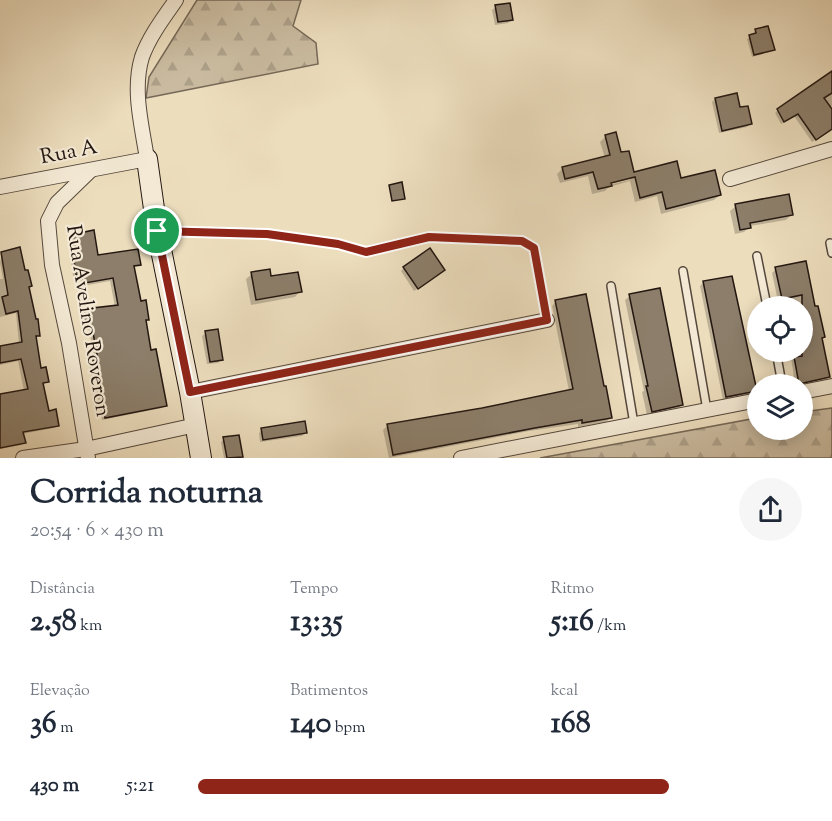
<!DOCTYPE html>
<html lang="pt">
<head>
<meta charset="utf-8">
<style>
  body { margin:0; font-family:"Sorts Mill Goudy",serif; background:#f6f6f7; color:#1f2937; height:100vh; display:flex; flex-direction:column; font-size:22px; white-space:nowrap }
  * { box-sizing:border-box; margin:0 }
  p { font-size:20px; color:#747a83 }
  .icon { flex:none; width:33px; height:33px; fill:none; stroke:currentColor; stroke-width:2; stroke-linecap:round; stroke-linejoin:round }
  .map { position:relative; height:458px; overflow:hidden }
  .panel { display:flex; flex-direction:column; background:#fff; flex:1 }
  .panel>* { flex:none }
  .tools { position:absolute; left:747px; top:296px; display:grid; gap:12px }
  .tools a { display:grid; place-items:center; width:66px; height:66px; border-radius:50%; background:#fff; box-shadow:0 3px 15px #0003; font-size:30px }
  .pin { position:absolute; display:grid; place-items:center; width:51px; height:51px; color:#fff; margin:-26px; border:3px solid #fff; border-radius:50%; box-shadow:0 2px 6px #0007 }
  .round { display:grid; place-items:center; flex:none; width:63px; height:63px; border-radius:32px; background:#f6f6f7 }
  .head { display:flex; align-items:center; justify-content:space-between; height:102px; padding:0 30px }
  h1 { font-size:33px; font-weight:700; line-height:45px }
  .figures { display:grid; grid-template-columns:repeat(3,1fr); gap:9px; height:102px; padding:6px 30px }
  .figures div { display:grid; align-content:center }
  .figures b { font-size:30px; font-weight:700 }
  .figures small { font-size:16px; font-weight:400 }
  .figures p { font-size:16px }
  ul { padding:0 30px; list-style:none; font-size:20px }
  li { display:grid; grid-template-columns:96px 72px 1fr; align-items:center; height:45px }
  li i { height:15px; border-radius:8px; background:#8f2418 }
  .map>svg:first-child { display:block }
  .forest { fill:url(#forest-firs); stroke:#766958; stroke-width:1.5 }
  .shadow { fill:#0003; fill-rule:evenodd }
  .building { fill:#8c7e6a; stroke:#231711; stroke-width:1.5 }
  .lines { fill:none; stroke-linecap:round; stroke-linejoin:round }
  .lane-casing { stroke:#55483c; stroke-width:10 }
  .street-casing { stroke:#55483c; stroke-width:16 }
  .secondary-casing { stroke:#231711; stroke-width:22 }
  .lane { stroke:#f3e9d4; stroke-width:7 }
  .street { stroke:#f3e9d4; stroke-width:14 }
  .secondary { stroke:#f3e9d4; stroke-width:20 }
  .route-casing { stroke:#fff; stroke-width:12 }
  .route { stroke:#8f2418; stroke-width:8 }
  .labels { text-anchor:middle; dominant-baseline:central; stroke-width:4.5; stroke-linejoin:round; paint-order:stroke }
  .street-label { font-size:21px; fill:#231711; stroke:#f3e9d4 }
</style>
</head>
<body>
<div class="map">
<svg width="832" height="458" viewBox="0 0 832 458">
  <defs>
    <pattern id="forest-firs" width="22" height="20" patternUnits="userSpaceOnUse" patternTransform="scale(1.5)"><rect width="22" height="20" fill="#cabba0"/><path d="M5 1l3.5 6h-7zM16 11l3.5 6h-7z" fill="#ada089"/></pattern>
  </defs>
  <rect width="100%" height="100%" fill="#ecddbd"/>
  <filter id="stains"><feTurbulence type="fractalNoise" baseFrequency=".00333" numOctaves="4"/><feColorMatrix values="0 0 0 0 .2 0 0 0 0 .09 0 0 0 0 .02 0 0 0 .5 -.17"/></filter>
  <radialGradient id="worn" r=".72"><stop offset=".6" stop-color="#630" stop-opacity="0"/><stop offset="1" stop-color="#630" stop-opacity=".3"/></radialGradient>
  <g class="forest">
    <path d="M197,0H301L293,26L316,43L318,64L146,98L149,77Z"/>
    <path d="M832,408V458H540L757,418L758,429H802L803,412Z"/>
  </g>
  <g class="shadow">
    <path d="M496,7L512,19L508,23L495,25L492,10Z"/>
    <path d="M756,30L773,49L770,52L752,57L747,39L754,35Z"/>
    <path d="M832,73V106L829,108L832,112V129L812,142L794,116L781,124L775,113L778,110Z"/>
    <path d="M715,99L739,109L750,123L747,127L719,133L712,102Z"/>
    <path d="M606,136L633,174L680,180L720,195L714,200L661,214L657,196L635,202L630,181L609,187L605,191L592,194L588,176L560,183L557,174L563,168L605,158L600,142ZM630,177V180L604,186L603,183Z"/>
    <path d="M736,206L791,215L786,220L750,226L744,232L735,234L730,211Z"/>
    <path d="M71,236L97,256L139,264L133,268L140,303L148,319L144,322L150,352L166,405L162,408L102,420L94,375H91L90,365L95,361L89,330H84L81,314L85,311L115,307L110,281L82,286L81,281L74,283L68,239Z"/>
    <path d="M2,253L24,272L30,286L28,288L38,335L35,338L40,369L48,381L42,385L48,412L57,425L54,428L22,434L24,442L21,445L0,449V393V396L24,391L18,361L0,365V347L19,344L16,313L0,317V279H3L0,263Z"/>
    <path d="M805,263L828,377L824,381L802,385L795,384L790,351H802V306H779L772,273L776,269Z"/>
    <path d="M404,268L439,274L414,291L401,271Z"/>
    <path d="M252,274L270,278L300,291L295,297L251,305L246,279Z"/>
    <path d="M704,282L755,391L752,394L723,400L700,286Z"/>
    <path d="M630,296L681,405L677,410L647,415L642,392L644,391L625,300Z"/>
    <path d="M556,301L603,388L611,417L606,422L578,427V424L529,431L389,458L383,430L388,425L482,409L569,391L552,306Z"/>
    <path d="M206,333L221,359L218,363L207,364L202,336Z"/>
    <path d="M262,430L306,432L302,436L260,442L259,433Z"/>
    <path d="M238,436L242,458H224L221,442L224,439Z"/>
  </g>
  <g class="building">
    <path d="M510,3L513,20L498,22L495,5Z"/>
    <path d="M768,26L775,50L754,55L749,35L756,33L755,29Z"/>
    <path d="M832,71V93L824,98L832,109V129L816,140L798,114L784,122L777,109Z"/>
    <path d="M737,93L740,107L748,106L752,124L722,131L715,98Z"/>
    <path d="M616,132L621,152L629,151L634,172L677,161L681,178L715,170L721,195L666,209L662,192L640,198L635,177L611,183L612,186L598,189L593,172L565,179L562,167L610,155L605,135Z"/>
    <path d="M402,182L405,199L392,201L389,185Z"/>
    <path d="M789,194L793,215L750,223L751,228L740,230L735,204Z"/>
    <path d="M94,230L98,255L138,249L141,265L134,266L141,301L146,300L149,320H146L151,350L156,349L167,406L105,418L98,372L94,373L93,360H98L92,327L87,328L84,309L118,305L113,278L85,283L84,279L77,280L70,235Z"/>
    <path d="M20,247L25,270H28L32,286L29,287L36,319H38L40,336H36L41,368L46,367L49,382L43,383L49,411L56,409L59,426L23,432L26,443L0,448V394L28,389L21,359L0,363V346L22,342L18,311L6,314L2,297L8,295L1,252Z"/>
    <path d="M430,248L445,270L418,289L403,267Z"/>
    <path d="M806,261L815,306H818L825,337L822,338L830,377L799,384L794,357L802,356V295L782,299L775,267Z"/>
    <path d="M270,269L271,276L298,272L302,292L256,300L251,272Z"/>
    <path d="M732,276L757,391L726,397L703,281Z"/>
    <path d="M660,288L683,405L652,412L646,386H648L629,294Z"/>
    <path d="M586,294L604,386H606L612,418L582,423V420L535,428L393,455L387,424L482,408L573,389L555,300Z"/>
    <path d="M218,329L223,360L210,362L205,331Z"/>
    <path d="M305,421L307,433L263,440L261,428Z"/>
    <path d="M239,435L243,457L227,458L223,437Z"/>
  </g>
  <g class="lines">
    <defs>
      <g id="lane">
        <path d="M159,231L267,234L338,244L366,252L429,237L522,241L534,248L547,320"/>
        <path d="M830,243L832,253"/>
        <path d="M757,256L767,306"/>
        <path d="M683,271L707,410"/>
        <path d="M611,286L634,424"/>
        <path d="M776,351L782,384"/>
      </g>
      <g id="street">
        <path d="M730,179L832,149"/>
        <path d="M0,187L147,159C142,126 132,90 142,57C149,37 164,17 176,0"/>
        <path d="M190,392L547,320"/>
        <path d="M802,392L832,386"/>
        <path d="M23,458L86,449L196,425"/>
        <path d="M88,458L69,343L52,265L48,221L57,203L91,170"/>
        <path d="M461,458L758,400"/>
      </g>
      <path id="secondary" d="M147,159L157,230L190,392L201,458"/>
    </defs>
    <use href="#lane" class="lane-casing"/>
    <use href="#street" class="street-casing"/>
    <use href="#secondary" class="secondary-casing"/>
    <use href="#lane" class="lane"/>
    <use href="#street" class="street"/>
    <use href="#secondary" class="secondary"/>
  </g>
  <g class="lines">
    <defs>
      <path id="route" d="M157,231L267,234L338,244L366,252L429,237L522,241L534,248L547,320L190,392Z"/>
    </defs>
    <use href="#route" class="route-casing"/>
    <use href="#route" class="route"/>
  </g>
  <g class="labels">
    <g class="street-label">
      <text transform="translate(69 153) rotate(-11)">Rua A</text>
      <text transform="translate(87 321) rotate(81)">Rua Avelino Roveron</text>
    </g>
  </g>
  <rect width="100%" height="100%" filter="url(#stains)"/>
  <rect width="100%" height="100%" fill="url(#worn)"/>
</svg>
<div class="tools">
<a><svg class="icon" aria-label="locate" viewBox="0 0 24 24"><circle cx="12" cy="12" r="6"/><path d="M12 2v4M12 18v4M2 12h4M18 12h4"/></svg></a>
<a><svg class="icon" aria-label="layers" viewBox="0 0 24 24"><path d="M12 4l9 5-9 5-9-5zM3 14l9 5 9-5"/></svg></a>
</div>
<div class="pin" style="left:157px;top:231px;background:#1e9e55"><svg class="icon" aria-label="arrive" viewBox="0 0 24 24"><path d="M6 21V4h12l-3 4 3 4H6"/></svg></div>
</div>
<section class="panel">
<div class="head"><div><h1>Corrida noturna</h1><p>20:54 · 6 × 430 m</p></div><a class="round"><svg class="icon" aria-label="share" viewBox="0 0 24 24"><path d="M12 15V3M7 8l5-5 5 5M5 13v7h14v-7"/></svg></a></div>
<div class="figures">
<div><p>Distância</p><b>2.58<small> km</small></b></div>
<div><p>Tempo</p><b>13:35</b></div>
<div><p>Ritmo</p><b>5:16<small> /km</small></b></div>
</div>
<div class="figures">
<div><p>Elevação</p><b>36<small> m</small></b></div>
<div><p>Batimentos</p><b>140<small> bpm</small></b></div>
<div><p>kcal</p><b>168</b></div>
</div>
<ul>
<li><b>430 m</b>5:21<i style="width:78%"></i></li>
</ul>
</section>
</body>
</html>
